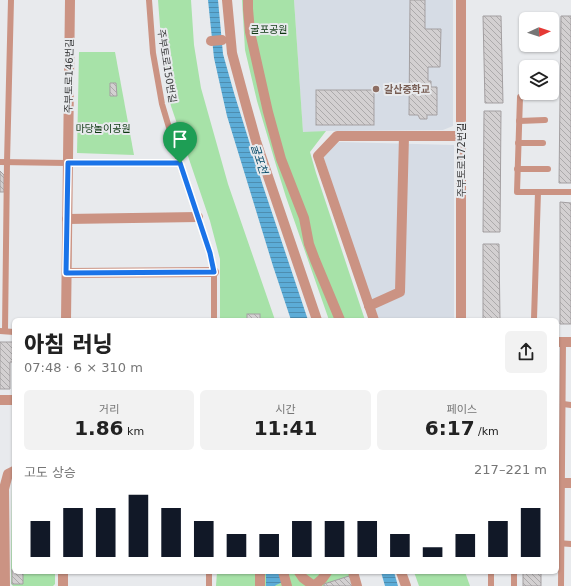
<!DOCTYPE html>
<html lang="ko">
<head>
<meta charset="utf-8">
<style>
  body { margin:0; font-family:"DejaVu Sans","Noto Sans KR",sans-serif; background:#f2f2f2; color:#222; height:100vh; display:flex; flex-direction:column; font-size:15px; white-space:nowrap }
  * { box-sizing:border-box; margin:0 }
  p { font-size:13px; color:#767676 }
  .icon { flex:none; width:22px; height:22px; fill:none; stroke:currentColor; stroke-width:2; stroke-linecap:round; stroke-linejoin:round }
  .map { position:relative; flex:1; overflow:hidden }
  .drawer { position:absolute; left:12px; top:318px; width:547px; height:256px; display:flex; flex-direction:column; background:#fff; border-radius:6px; box-shadow:0 1px 3px #0004 }
  .drawer>* { flex:none }
  .needle { width:26px; rotate:87deg }
  .tools { position:absolute; left:519px; top:12px; display:grid; gap:8px }
  .tools a { display:grid; place-items:center; width:40px; height:40px; border-radius:6px; background:#fff; box-shadow:0 1px 3px #0004; font-size:20px }
  .pin { position:absolute; display:grid; place-items:center; width:34px; height:34px; color:#fff; margin:-41px -17px; border-radius:50% 50% 50% 0; rotate:-45deg; box-shadow:0 0 4px #0007 }
  .pin .icon { rotate:45deg }
  .round { display:grid; place-items:center; flex:none; width:42px; height:42px; border-radius:6px; background:#f2f2f2 }
  .summary { display:flex; align-items:center; justify-content:space-between; height:68px; padding:0 12px }
  h1 { font-size:22px; font-weight:800; line-height:30px }
  .stats { display:grid; grid-template-columns:repeat(3,1fr); gap:6px; height:68px; padding:4px 12px }
  .stats div { display:grid; align-content:center; border-radius:6px; background:#f2f2f2; text-align:center }
  .stats b { font-size:20px; font-weight:800 }
  .stats small { font-size:11px; font-weight:400 }
  .stats p { font-size:11px }
  .chart { height:112px; padding:8px 12px }
  .chart p { display:flex; justify-content:space-between }
  .chart svg { width:100%; height:72px; margin-top:4px; stroke:#111827; stroke-width:6 }
  .map>svg:first-child { display:block }
  .built { fill:#d6dce5 }
  .green { fill:#a7e2a8 }
  .water { fill:url(#water-rules) }
  .building { fill:url(#building-back-hatch); stroke:#a39fa1 }
  .lines { fill:none; stroke-linecap:round; stroke-linejoin:round }
  .lane { stroke:#cb9383; stroke-width:6 }
  .street { stroke:#cb9383; stroke-width:10 }
  .route-casing { stroke:#fff; stroke-width:8 }
  .route { stroke:#1a73e8; stroke-width:5 }
  .education-dot { fill:#8d6e63; stroke:#e8eaed; stroke-width:1.5 }
  .labels { text-anchor:middle; dominant-baseline:central; stroke-width:4; stroke-linejoin:round; paint-order:stroke }
  .park-label { font-size:10px; fill:#0d3711; stroke:#e8eaed }
  .street-label { font-size:10px; fill:#3a3b3c; stroke:#e8eaed }
  .education-label { font-size:10px; font-weight:bold; fill:#785e54; stroke:#e8eaed; text-anchor:start }
  .water-label { font-size:11px; font-style:italic; fill:#054967; stroke:#e8eaed }
</style>
</head>
<body>
<div class="map">
<svg width="571" height="586" viewBox="0 0 571 586">
  <defs>
    <pattern id="water-rules" width="6" height="5" patternUnits="userSpaceOnUse"><rect width="6" height="5" fill="#5cacd7"/><path d="M0 2.5h6" fill="none" stroke="#4d8db0"/></pattern>
    <pattern id="building-back-hatch" width="6" height="6" patternUnits="userSpaceOnUse"><rect width="6" height="6" fill="#d3d0d1"/><path d="M-1 5l2 2M0 0l6 6M5-1l2 2" fill="none" stroke="#acaaab"/></pattern>
  </defs>
  <rect width="100%" height="100%" fill="#e8eaed"/>
  <g class="built">
    <path d="M294,0H453V126L443,130L326,131L303,133Z"/>
    <path d="M339,142L454,145V320H376L323,155Z"/>
  </g>
  <g class="green">
    <path d="M158,0H191L194,45L201,88L228,184L275,320H220V259L210,221L171,106L164,74L162,53Z"/>
    <path d="M242,0H294L303,132L326,131L310,152L316,173L365,320H329L286,197L276,165L257,101L245,50Z"/>
    <path d="M79,52H115L134,155L77,153Z"/>
    <path d="M14,480V572H55V584L53,586H13L11,584L12,481Z"/>
    <path d="M217,572H356L361,586H216Z"/>
    <path d="M414,572H465L470,586H419Z"/>
  </g>
  <g class="water">
    <path d="M208,0H218L223,54L234,93L263,186L308,320H291L273,266L227,116L214,58Z"/>
    <path d="M266,572H289V579L276,585L275,586H266Z"/>
    <path d="M381,572H394L398,586H385Z"/>
  </g>
  <g class="building">
    <path d="M410,0H425V29H441L440,67H428V81H431V87H437V115H427V119H420L418,115H409Z"/>
    <path d="M483,16H501L503,103H485Z"/>
    <path d="M561,16H571V183H559Z"/>
    <path d="M110,83H116L117,96H110Z"/>
    <rect x="316" y="90" width="58" height="35"/>
    <path d="M484,111H501L500,232H483Z"/>
    <path d="M0,171L4,175V192H0Z"/>
    <path d="M560,202L571,203V324H560Z"/>
    <path d="M483,244H499L500,320H483Z"/>
    <rect x="247" y="314" width="13" height="6"/>
    <path d="M0,342H14V362H10V389H0Z"/>
    <path d="M12,569H14V572H23V584H12Z"/>
    <rect x="523" y="572" width="18" height="14"/>
    <path d="M352,575L355,586H324V584Z"/>
  </g>
  <g class="lines">
    <g class="lane">
      <path d="M149,0L153,53L162,104L181,168L210,253L214,272V320"/>
      <path d="M549,95L520,97L517,192H571"/>
      <path d="M519,121L545,120"/>
      <path d="M518,143H543"/>
      <path d="M0,162L68,163H180"/>
      <path d="M517,169H548"/>
      <path d="M534,319L538,192"/>
      <path d="M0,331L14,332"/>
      <path d="M5,331L7,162L11,0"/>
      <path d="M563,404L571,405"/>
      <path d="M557,543L571,544"/>
      <path d="M491,572V586"/>
      <path d="M514,572V586"/>
      <path d="M209,586V572"/>
      <path d="M561,586L563,342"/>
    </g>
    <g class="street">
      <path d="M227,0L232,53L246,105L256,141L273,191L317,320"/>
      <path d="M248,0V9L250,32L268,112L281,159L304,218L309,244L315,260L340,320"/>
      <path d="M211,41L222,40"/>
      <path d="M67,219L198,217"/>
      <path d="M67,273L214,272"/>
      <path d="M369,306L400,292L404,136"/>
      <path d="M66,320L70,0"/>
      <path d="M374,320L318,156L337,136H461"/>
      <path d="M461,320V0"/>
      <path d="M557,342H571"/>
      <path d="M0,400H14"/>
      <path d="M562,483H571"/>
      <path d="M283,572L287,586"/>
      <path d="M299,572L303,578L314,586"/>
      <path d="M353,572L357,586"/>
      <path d="M401,572L406,586"/>
      <path d="M5,586L4,489L8,474L14,471"/>
      <path d="M63,586V572"/>
      <path d="M260,586V572"/>
      <path d="M314,586L322,579L327,572"/>
    </g>
  </g>
  <g class="lines">
    <defs>
      <path id="route" d="M68,163H180L210,253L214,272L66,273Z"/>
    </defs>
    <use href="#route" class="route-casing"/>
    <use href="#route" class="route"/>
  </g>
  <circle class="education-dot" cx="376" cy="89" r="4"/>
  <g class="labels">
    <g class="park-label">
      <text x="269" y="29">굴포공원</text>
      <text x="103" y="128">마당놀이공원</text>
    </g>
    <g class="street-label">
      <text transform="translate(167 66) rotate(81)">주부토로150번길</text>
      <text transform="translate(69 76) rotate(-89)">주부토로146번길</text>
      <text transform="translate(461 160) rotate(-90)">주부토로172번길</text>
    </g>
    <g class="education-label">
      <text x="384" y="89">갈산중학교</text>
    </g>
    <g class="water-label">
      <text transform="translate(259 159) rotate(72)">굴포천</text>
    </g>
  </g>
</svg>
<div class="tools">
<a><svg class="needle" viewBox="-14 -14 28 28"><path d="M0-13l5 13h-10z" fill="#e53935"/><path d="M0 13l5-13h-10z" fill="#767676"/></svg></a>
<a><svg class="icon" aria-label="layers" viewBox="0 0 24 24"><path d="M12 4l9 5-9 5-9-5zM3 14l9 5 9-5"/></svg></a>
</div>
<div class="pin" style="left:180px;top:163px;background:#1e9e55"><svg class="icon" aria-label="arrive" viewBox="0 0 24 24"><path d="M6 21V4h12l-3 4 3 4H6"/></svg></div>
<section class="drawer">
<div class="summary"><div><h1>아침 러닝</h1><p>07:48 · 6 × 310 m</p></div><a class="round"><svg class="icon" aria-label="share" viewBox="0 0 24 24"><path d="M12 15V3M7 8l5-5 5 5M5 13v7h14v-7"/></svg></a></div>
<div class="stats">
<div><p>거리</p><b>1.86<small> km</small></b></div>
<div><p>시간</p><b>11:41</b></div>
<div><p>페이스</p><b>6:17<small> /km</small></b></div>
</div>
<div class="chart"><p><span>고도 상승</span>217–221 m</p>
<svg viewBox="0 0 160 44" preserveAspectRatio="none"><path d="M5 44V22M15 44V14M25 44V14M35 44V6M45 44V14M55 44V22M65 44V30M75 44V30M85 44V22M95 44V22M105 44V22M115 44V30M125 44V38M135 44V30M145 44V22M155 44V14"/></svg>
</div>
</section>
</div>
</body>
</html>
